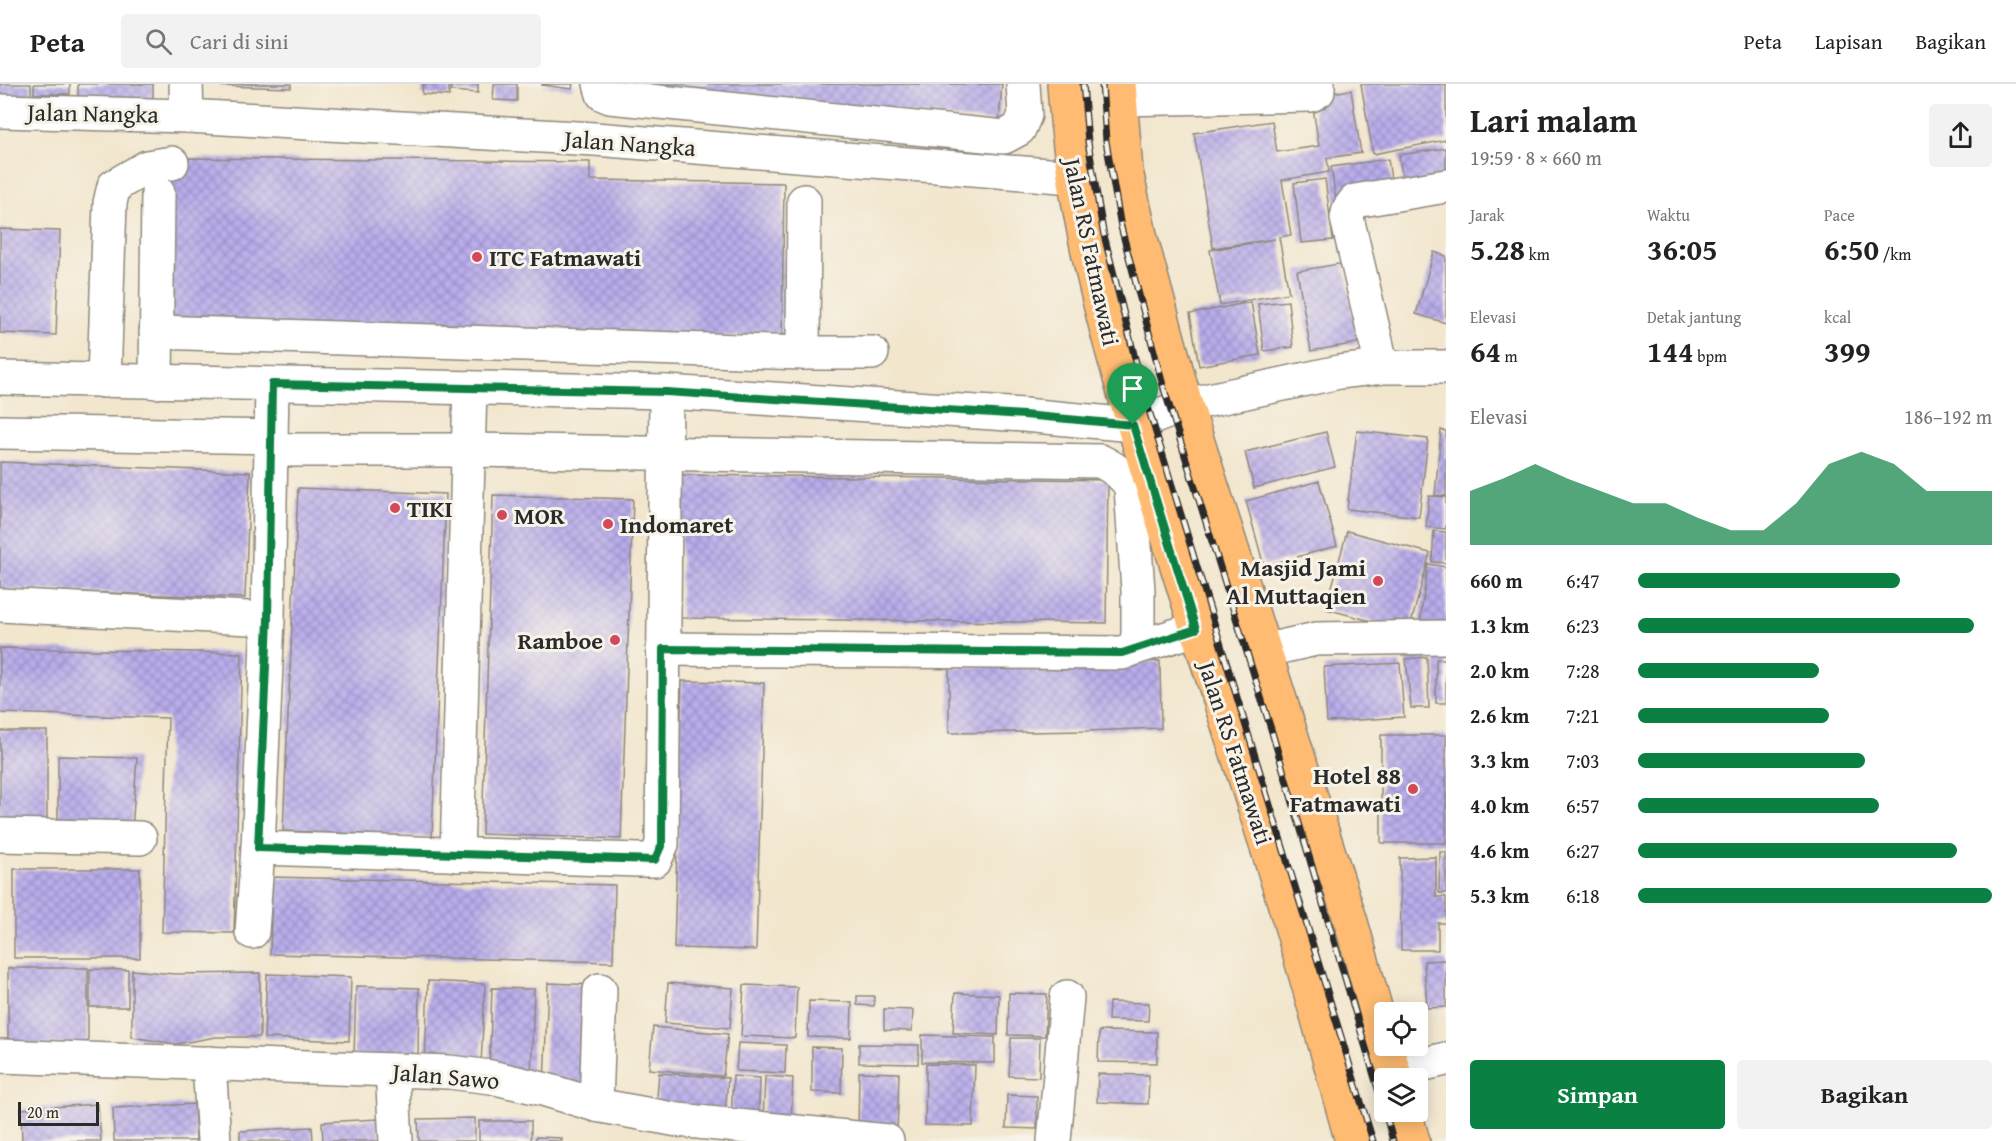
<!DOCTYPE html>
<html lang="id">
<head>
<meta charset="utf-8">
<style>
  body { margin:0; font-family:"Gentium Book Plus",serif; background:#f2f2f2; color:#222; height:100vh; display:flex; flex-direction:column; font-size:22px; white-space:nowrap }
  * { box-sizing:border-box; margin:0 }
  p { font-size:20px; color:#767676 }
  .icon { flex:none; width:33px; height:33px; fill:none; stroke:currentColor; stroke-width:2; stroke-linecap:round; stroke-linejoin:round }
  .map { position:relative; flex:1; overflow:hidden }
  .sheet { display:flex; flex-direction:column; background:#fff; width:570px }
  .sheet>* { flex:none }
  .controls { position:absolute; left:1374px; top:918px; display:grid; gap:12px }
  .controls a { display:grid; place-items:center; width:54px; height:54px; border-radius:6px; background:#fff; box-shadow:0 3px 15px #0003; font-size:30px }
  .scale { position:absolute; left:18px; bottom:15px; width:81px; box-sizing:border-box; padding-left:6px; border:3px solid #2b2b2b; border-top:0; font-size:16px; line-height:21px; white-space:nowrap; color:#2b2b2b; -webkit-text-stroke:4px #f7f3e8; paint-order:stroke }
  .pin { position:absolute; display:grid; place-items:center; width:51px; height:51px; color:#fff; margin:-62px -26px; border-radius:50% 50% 50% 0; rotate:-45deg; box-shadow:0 0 6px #0007 }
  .pin .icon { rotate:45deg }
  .round { display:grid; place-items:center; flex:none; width:63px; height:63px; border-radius:6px; background:#f2f2f2 }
  .overview { display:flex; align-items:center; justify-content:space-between; height:102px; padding:0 24px }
  h1 { font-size:33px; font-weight:600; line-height:45px }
  .metrics { display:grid; grid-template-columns:repeat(3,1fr); gap:9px; height:102px; padding:6px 24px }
  .metrics div { display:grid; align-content:center }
  .metrics b { font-size:30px; font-weight:600 }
  .metrics small { font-size:16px; font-weight:400 }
  .metrics p { font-size:16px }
  .chart { height:168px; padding:12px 24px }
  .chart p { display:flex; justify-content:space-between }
  .chart svg { width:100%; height:108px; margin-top:6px; fill:#0b8043; opacity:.7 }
  .button { display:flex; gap:12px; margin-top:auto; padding:12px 24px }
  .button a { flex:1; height:69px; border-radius:6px; background:#0b8043; color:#fff; font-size:24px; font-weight:600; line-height:69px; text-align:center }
  .button a+a { background:#f2f2f2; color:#222 }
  ul { padding:0 24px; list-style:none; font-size:20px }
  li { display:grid; grid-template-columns:96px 72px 1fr; align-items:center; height:45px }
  li i { height:15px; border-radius:8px; background:#0b8043 }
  header { display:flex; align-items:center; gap:36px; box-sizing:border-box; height:84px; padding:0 30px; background:#fff; border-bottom:2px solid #e0e0e0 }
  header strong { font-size:28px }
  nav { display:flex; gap:33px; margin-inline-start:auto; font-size:21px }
  .search { width:420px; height:54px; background:#f2f2f2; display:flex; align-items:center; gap:15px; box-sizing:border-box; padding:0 21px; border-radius:6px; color:#767676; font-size:22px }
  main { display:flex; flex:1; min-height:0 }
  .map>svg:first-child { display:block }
  .building { fill:url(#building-cross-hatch) }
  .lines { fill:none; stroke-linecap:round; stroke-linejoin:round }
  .minor-casing { stroke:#8e887c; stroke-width:36 }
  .major-casing { stroke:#8e887c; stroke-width:36 }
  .minor { stroke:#fff; stroke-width:33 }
  .major { stroke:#febb71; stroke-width:33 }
  .rail-casing { stroke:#2b2b2b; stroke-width:7 }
  .rail { stroke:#f7f3e8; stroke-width:4.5; stroke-dasharray:14; stroke-linecap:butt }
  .route-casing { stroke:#fff; stroke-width:12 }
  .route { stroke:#0b8043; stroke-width:8 }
  .poi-dot { fill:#d1495b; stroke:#f7f3e8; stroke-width:2 }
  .labels { text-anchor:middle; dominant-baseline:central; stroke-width:6; stroke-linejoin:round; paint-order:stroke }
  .street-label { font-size:24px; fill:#2b2b2b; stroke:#f7f3e8 }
  .poi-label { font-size:24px; font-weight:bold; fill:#2b2b2b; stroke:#f7f3e8; text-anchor:start }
</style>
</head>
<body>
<header>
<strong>Peta</strong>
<div class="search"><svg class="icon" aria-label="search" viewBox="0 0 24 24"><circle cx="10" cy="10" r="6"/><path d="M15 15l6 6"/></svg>Cari di sini</div>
<nav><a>Peta</a><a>Lapisan</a><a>Bagikan</a></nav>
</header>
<main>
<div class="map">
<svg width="1446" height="1057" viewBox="0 0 1446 1057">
  <defs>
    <pattern id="building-cross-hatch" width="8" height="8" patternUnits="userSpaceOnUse" patternTransform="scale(1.5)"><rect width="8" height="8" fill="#baadec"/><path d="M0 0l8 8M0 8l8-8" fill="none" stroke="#978dbf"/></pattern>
  </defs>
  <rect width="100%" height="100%" fill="#f7f3e8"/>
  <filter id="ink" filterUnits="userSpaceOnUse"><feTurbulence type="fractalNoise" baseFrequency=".0167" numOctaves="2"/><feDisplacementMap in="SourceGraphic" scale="12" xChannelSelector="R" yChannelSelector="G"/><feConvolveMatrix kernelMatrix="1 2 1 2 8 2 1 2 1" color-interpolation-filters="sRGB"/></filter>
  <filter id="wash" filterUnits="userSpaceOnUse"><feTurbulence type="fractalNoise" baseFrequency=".008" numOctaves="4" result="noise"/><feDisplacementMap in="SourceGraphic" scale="24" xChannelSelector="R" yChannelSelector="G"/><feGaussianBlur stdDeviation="1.35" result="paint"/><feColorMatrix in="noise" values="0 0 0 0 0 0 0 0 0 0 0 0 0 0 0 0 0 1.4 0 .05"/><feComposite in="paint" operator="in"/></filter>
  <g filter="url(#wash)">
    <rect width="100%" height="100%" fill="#f2e6cd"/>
    <g id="blocks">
      <g class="building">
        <rect x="0" y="0" width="31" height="16"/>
        <rect x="34" y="0" width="36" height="10"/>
        <rect x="78" y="0" width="75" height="16"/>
        <path d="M222,0H291V4L221,2Z"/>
        <path d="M423,0H449V12L422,10Z"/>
        <path d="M451,0H478V9L451,7Z"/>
        <path d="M494,0H517V17L493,16Z"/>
        <path d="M542,0H573L572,5L542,1Z"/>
        <path d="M612,0H1002L999,38Z"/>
        <path d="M1361,0H1446V56L1373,70Z"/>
        <path d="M1351,6L1361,69L1327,74L1329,88L1282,96L1291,151L1279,153L1289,209L1220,221L1210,166L1275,155L1213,164L1194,49L1272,37L1277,68L1319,62L1311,12Z"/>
        <path d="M1446,64V98L1404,104L1399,71Z"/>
        <path d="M172,74L590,78V96L784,99L782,253L170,247Z"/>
        <path d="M1388,75L1393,109L1336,117L1331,83Z"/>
        <path d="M1325,95L1333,156L1301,159L1294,99Z"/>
        <path d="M0,145L60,147L56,251L0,249Z"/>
        <path d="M1434,168L1446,172V239L1416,230Z"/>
        <path d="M1344,179L1358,259L1311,267L1297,187Z"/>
        <path d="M1288,217L1293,263L1264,267L1258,220Z"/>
        <path d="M1251,218L1260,271L1199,282L1190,230Z"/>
        <path d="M1441,346L1446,347V412L1435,411Z"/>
        <path d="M1357,347L1428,355L1419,433L1347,425Z"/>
        <path d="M1326,348L1335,383L1254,404L1245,368Z"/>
        <path d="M0,378L250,388L245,514L0,505Z"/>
        <path d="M682,391L1108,396L1106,539L680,534Z"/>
        <path d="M1319,397L1337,462L1264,482L1246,417Z"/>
        <path d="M298,404L446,410L432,753L283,747Z"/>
        <path d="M493,411L633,415L621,755L482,750Z"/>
        <path d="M1429,412L1446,413V445L1426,443Z"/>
        <path d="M1347,447L1430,469L1409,547L1326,525Z"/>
        <path d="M1434,447L1446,448V479L1432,478Z"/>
        <path d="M1428,480L1446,483V549L1419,545Z"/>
        <path d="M0,564L242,569L234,849L162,848L168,634L0,629Z"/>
        <path d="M1427,573L1429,624H1411L1406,575Z"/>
        <rect x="1436" y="575" width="10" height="44"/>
        <path d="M1160,577L1161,644L1088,647L949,649V583L1088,581Z"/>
        <path d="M1400,579L1404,633L1327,638L1324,583Z"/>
        <path d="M682,597L764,599L756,866L674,864Z"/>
        <path d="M0,647H47V747L0,748Z"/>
        <rect x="1381" y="651" width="65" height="108"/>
        <path d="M58,672L137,674L132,748L58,747Z"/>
        <path d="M1440,768H1446V809H1439Z"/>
        <path d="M1436,773V813H1446V839H1438V866H1401L1400,774Z"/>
        <rect x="14" y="785" width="126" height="89"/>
        <path d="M272,793L615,801L613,878L270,870Z"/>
        <path d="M1446,876V923L1427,924L1424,877Z"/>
        <rect x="8" y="884" width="80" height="76"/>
        <path d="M90,885L128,886V923H90Z"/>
        <path d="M132,886L174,890L260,889V953H216L176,960L132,953Z"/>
        <path d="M267,890L351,893L349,957L264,954Z"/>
        <path d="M428,897L485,900L481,981L425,978Z"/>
        <path d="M548,899L596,901L592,1003L544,1001Z"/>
        <path d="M668,899L733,904L730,944L665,939Z"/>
        <path d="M744,901L797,903L795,954L741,952Z"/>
        <path d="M356,902L419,904L418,973L354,971Z"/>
        <path d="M492,904L534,905L531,992L489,991Z"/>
        <path d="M955,909L999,911L998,951L953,949Z"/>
        <path d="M1009,909L1047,910L1045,952L1008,951Z"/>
        <path d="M857,912H874V922L857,921Z"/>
        <path d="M809,917L852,918L851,954L808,953Z"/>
        <path d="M1109,918L1149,919L1148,937L1108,936Z"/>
        <path d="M884,925L913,926L912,947L884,946Z"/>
        <path d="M653,943L728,950L723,992L649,985Z"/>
        <path d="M1099,947L1157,948V979L1098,978Z"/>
        <path d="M922,951L995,953V979L922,978Z"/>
        <path d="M1011,954H1040L1039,993L1009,992Z"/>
        <path d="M738,959L786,961L785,989L736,987Z"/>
        <path d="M859,960L919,961L918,980L859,979Z"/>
        <path d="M812,963L842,964L841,1009L812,1008Z"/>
        <path d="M926,980L975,981L973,1042L925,1041Z"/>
        <path d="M859,988L899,989L897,1049L858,1048Z"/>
        <path d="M659,989L728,994L725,1030L656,1025Z"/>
        <path d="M1098,990L1149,991L1148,1020L1097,1018Z"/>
        <path d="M733,992L760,994L758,1038L731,1037Z"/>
        <path d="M765,992L793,994L791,1042L763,1041Z"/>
        <path d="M1007,1011L1037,1012V1045L1006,1044Z"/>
        <path d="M98,1020L101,1057H22L21,1025Z"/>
        <path d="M194,1020L196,1057H114L113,1024Z"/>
        <path d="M475,1034V1057H419L418,1035Z"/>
        <path d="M379,1035L380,1057H323L322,1038Z"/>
        <rect x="479" y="1037" width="52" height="20"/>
        <path d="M312,1043L313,1057H240V1047Z"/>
        <path d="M536,1053L562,1054V1057H535Z"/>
      </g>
    </g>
  </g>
  <g filter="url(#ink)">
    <use href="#blocks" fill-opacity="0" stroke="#8e887c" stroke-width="1.5"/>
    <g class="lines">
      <defs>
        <g id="minor">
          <path d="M186,0L187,32"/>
          <path d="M600,0L603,10L610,13L1004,53L1019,45L1025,31L1023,0"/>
          <path d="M1119,15L1311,11L1318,7V0"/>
          <path d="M0,27L187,32L595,55L1073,93"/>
          <path d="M156,248L803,269H872"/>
          <path d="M803,269L804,117"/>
          <path d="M1382,283L1347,134L1349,125L1355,117L1446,102"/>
          <path d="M0,294L666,308L1024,331L1133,341L1186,321L1339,288L1382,283H1446"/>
          <path d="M104,297L110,119L114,102L147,83L172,79"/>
          <path d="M156,298L158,109"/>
          <path d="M272,300L268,535L258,764L639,776H655L662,760L666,308"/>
          <path d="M0,348L271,353"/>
          <path d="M270,366H468L1100,377C1113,383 1124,391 1131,403L1138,507V551L1135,564L1122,569L663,565"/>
          <path d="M0,521L268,535"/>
          <path d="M1135,564L1196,545"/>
          <path d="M1263,567L1316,555L1446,553"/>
          <path d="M0,751L140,754"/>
          <path d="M457,771L470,304"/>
          <path d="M252,848L258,764"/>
          <path d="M0,972L449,988L491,993L543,1005L596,1021L678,1036L887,1057"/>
          <path d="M209,979L214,1057"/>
          <path d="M392,986L396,1057"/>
          <path d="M1394,987L1446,975"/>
          <path d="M596,1021L600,906"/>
          <path d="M1054,1057L1067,913"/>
        </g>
        <g id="major">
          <path d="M1064,0C1074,160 1125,314 1172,466C1212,596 1257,725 1295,855C1315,922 1333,990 1352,1057"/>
          <path d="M1119,0L1126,87L1141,155L1186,321L1351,838L1384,955"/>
          <path d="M1386,962L1396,994"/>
          <path d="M1405,1028L1413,1057"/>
        </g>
      </defs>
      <use href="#minor" class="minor-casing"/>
      <use href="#major" class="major-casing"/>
      <use href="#minor" class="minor"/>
      <use href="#major" class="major"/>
      <defs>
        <g id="rail">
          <path d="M1083,0L1088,58L1103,147L1144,310L1373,1057"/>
          <path d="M1102,0L1106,57L1121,143L1164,305L1271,645L1384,1025"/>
          <path d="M1385,1028L1393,1057"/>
        </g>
      </defs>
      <use href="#rail" class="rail-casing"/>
      <use href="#rail" class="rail"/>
    </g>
  </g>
  <g class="lines" filter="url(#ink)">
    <defs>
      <path id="route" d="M272,300L666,308L1024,331L1133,341L1196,545L1122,569L663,565L662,760L655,776L258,764L268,536Z"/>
    </defs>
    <use href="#route" class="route-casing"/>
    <use href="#route" class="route"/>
  </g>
  <g class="poi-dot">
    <circle cx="477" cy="173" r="6"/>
    <circle cx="395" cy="424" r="6"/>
    <circle cx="502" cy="431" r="6"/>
    <circle cx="608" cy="440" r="6"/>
    <circle cx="1378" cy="497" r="6"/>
    <circle cx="615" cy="556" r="6"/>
    <circle cx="1413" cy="705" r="6"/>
  </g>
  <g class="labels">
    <g class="street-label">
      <text transform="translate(93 29) rotate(1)">Jalan Nangka</text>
      <text transform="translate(630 59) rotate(4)">Jalan Nangka</text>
      <text transform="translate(1092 168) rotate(78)">Jalan RS Fatmawati</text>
      <text transform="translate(1236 669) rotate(72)">Jalan RS Fatmawati</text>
      <text transform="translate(446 992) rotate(5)">Jalan Sawo</text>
    </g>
    <g class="poi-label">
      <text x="489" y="173">ITC Fatmawati</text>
      <text x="407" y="424">TIKI</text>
      <text x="514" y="431">MOR</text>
      <text x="620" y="440">Indomaret</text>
      <text x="1366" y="483" text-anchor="end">Masjid Jami<tspan x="1366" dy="28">Al Muttaqien</tspan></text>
      <text x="603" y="556" text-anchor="end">Ramboe</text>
      <text x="1401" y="691" text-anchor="end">Hotel 88<tspan x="1401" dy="28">Fatmawati</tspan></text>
    </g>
  </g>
</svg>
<div class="controls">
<a><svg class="icon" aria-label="locate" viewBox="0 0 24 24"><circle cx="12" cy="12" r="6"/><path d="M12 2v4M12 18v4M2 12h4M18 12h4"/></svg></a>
<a><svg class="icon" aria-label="layers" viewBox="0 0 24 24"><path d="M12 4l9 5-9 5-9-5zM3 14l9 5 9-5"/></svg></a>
</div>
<div class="scale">20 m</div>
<div class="pin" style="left:1133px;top:341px;background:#1e9e55"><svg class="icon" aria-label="arrive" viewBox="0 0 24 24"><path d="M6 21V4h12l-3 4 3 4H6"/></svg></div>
</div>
<section class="sheet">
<div class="overview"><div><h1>Lari malam</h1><p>19:59 · 8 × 660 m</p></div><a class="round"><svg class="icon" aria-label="share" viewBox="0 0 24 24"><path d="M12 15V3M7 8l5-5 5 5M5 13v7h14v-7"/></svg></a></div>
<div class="metrics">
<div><p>Jarak</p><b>5.28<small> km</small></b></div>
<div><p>Waktu</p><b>36:05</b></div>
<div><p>Pace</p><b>6:50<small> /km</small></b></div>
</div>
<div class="metrics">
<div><p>Elevasi</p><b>64<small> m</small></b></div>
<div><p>Detak jantung</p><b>144<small> bpm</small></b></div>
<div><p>kcal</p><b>399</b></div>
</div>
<div class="chart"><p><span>Elevasi</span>186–192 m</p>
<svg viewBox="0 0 160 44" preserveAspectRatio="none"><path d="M0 44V22L10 17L20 11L30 17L40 22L50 27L60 27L70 33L80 38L90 38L100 27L110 11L120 6L130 11L140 22L150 22L160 22V44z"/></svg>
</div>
<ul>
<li><b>660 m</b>6:47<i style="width:74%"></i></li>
<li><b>1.3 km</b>6:23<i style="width:95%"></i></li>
<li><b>2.0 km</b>7:28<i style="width:51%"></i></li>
<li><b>2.6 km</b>7:21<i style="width:54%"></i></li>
<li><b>3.3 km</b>7:03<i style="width:64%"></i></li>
<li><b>4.0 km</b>6:57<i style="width:68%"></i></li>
<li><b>4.6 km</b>6:27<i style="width:90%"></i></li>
<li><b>5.3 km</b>6:18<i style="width:100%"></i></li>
</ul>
<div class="button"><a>Simpan</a><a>Bagikan</a></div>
</section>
</main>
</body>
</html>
